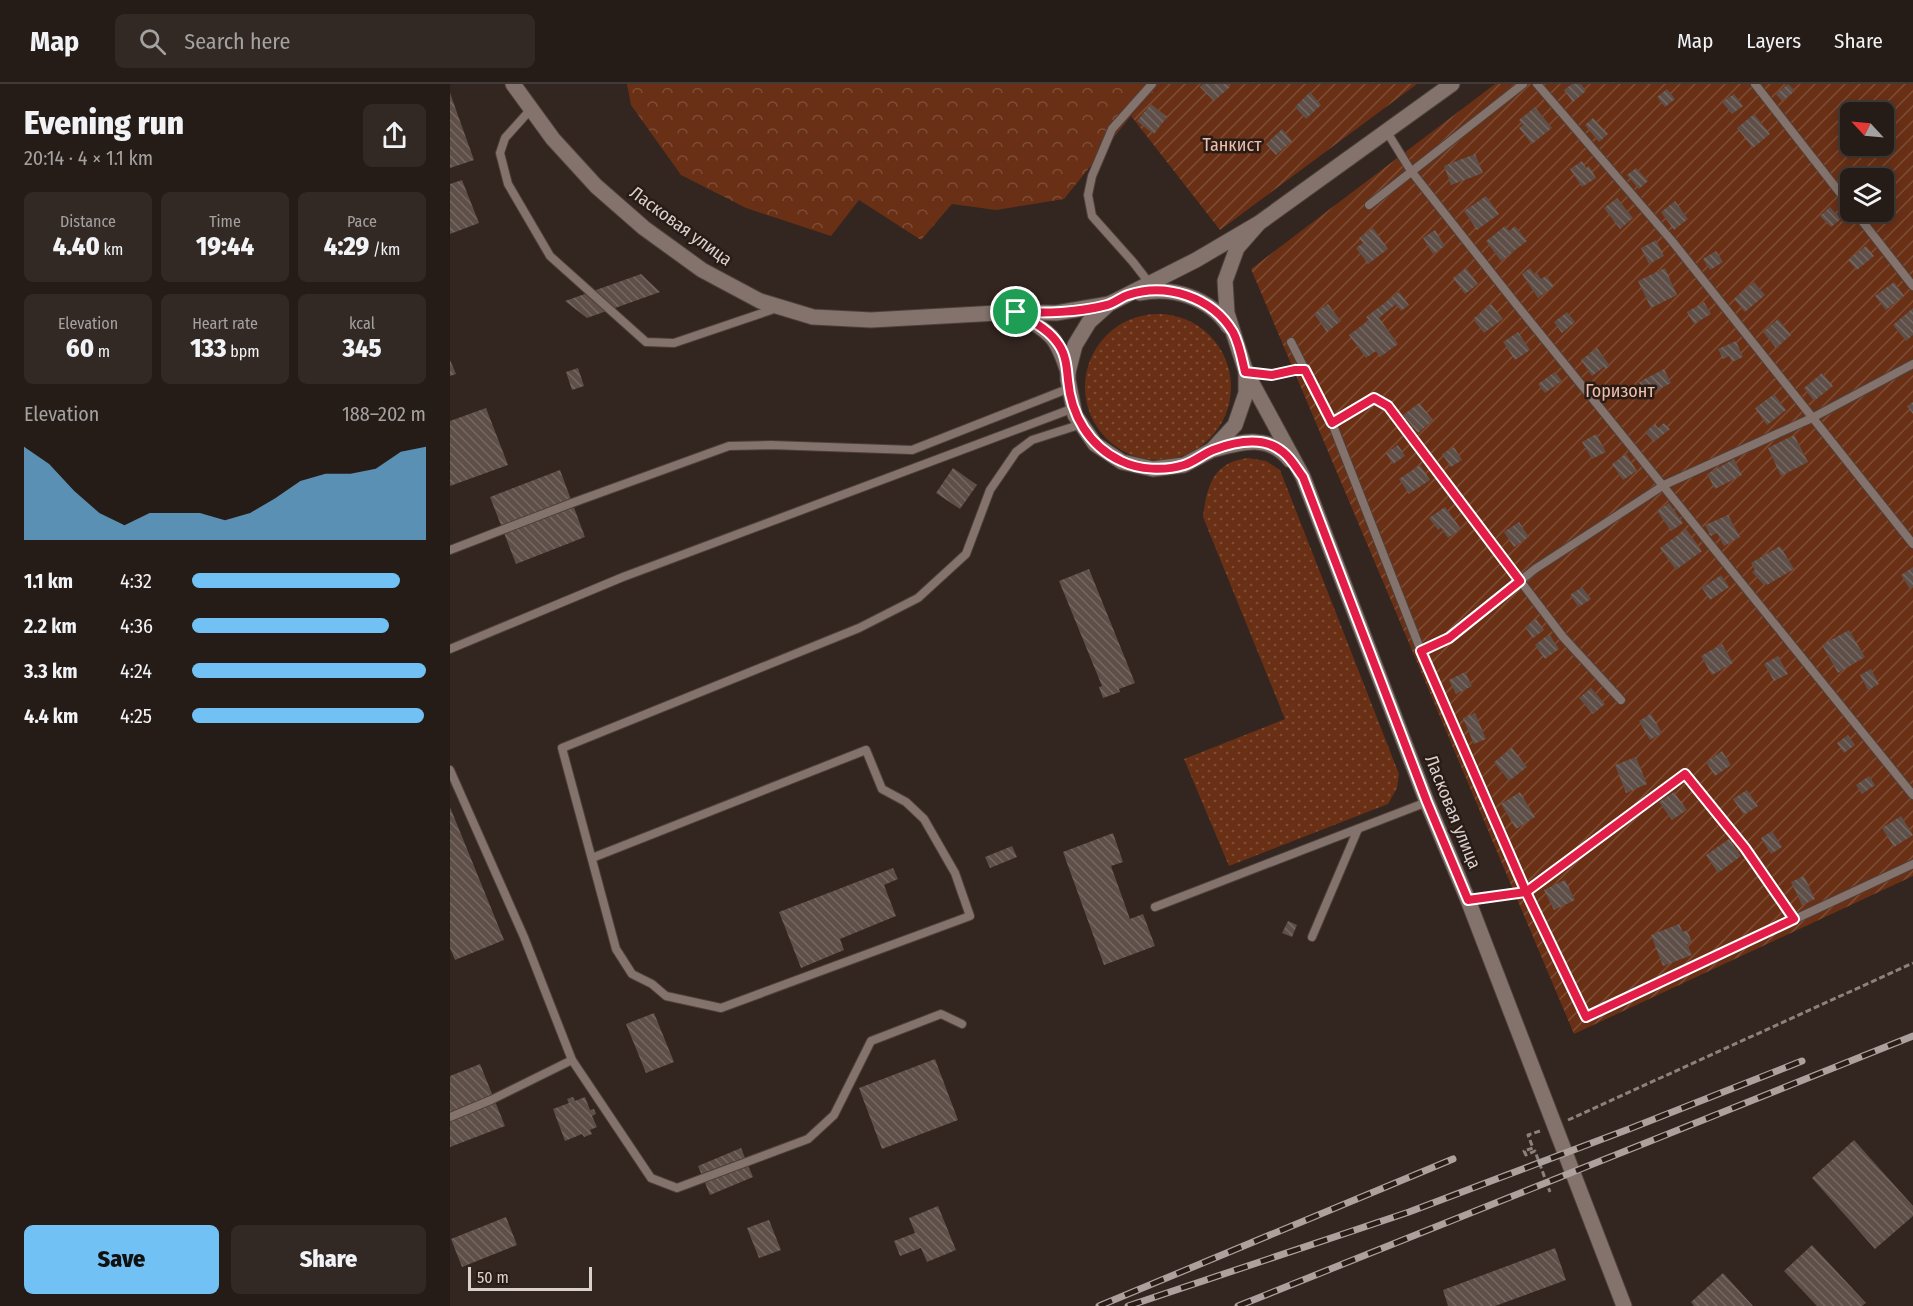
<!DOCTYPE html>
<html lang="en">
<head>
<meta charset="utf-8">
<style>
  body { margin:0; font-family:"Fira Sans Condensed",sans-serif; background:#322924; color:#f1f3f6; height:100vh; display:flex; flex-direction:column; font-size:22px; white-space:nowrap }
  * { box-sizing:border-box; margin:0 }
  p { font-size:20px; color:#a4a1a1 }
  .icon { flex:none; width:33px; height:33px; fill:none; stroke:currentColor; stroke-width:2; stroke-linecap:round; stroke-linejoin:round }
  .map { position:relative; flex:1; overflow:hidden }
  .details { display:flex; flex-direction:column; background:#261c17; width:450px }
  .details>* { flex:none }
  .needle { width:39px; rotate:296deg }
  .controls { position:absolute; left:1390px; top:18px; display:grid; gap:12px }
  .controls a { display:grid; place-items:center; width:54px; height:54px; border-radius:9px; background:#261c17; box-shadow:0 3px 15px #0003,0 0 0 2px #423a36; font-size:30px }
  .scale { position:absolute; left:18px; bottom:15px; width:124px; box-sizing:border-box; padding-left:6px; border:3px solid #dad1cd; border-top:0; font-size:16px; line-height:21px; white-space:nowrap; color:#dad1cd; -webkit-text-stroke:4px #291b16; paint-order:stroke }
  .pin { position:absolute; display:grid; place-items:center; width:51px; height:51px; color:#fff; margin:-26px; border:3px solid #fff; border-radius:50%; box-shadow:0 2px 6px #0007 }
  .round { display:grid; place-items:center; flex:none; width:63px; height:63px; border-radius:9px; background:#322924 }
  .head { display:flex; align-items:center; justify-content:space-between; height:102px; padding:0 24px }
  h1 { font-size:33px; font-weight:800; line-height:45px }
  .stats { display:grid; grid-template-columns:repeat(3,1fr); gap:9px; height:102px; padding:6px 24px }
  .stats div { display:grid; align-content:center; border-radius:9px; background:#322924; text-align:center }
  .stats b { font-size:26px; font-weight:800 }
  .stats small { font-size:16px; font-weight:400 }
  .stats p { font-size:16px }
  .chart { height:168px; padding:12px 24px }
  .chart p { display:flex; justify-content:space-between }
  .chart svg { width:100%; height:108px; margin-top:6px; fill:#71c1f5; opacity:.7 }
  .primary-button { display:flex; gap:12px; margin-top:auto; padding:12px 24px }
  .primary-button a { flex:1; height:69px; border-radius:9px; background:#71c1f5; color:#111; font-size:24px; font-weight:800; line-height:69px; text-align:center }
  .primary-button a+a { background:#322924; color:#f1f3f6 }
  ul { padding:0 24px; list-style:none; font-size:20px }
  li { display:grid; grid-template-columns:96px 72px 1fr; align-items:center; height:45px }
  li i { height:15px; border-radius:8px; background:#71c1f5 }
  header { display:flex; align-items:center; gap:36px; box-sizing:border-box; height:84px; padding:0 30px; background:#261c17; border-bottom:2px solid #423a36 }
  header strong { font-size:28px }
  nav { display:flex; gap:33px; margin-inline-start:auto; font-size:21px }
  .search { width:420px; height:54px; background:#322924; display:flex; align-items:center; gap:15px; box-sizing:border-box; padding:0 21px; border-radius:9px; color:#a4a1a1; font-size:22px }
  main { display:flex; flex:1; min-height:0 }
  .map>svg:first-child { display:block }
  .grass { fill:url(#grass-dots) }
  .forest { fill:url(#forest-crowns) }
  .garden { fill:url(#garden-furrows); fill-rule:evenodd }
  .building { fill:url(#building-back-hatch) }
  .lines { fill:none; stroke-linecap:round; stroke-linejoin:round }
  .lane-casing { stroke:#4c413c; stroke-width:10 }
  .street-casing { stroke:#4c413c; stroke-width:17 }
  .secondary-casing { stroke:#4c413c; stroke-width:17 }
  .path { stroke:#8c817c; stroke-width:3; stroke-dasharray:6 3; stroke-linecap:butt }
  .lane { stroke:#84736c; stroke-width:8 }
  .street { stroke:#84736c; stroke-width:15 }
  .secondary { stroke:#84736c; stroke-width:15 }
  .rail-casing { stroke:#aca19d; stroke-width:7 }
  .rail { stroke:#291b16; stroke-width:4.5; stroke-dasharray:14; stroke-linecap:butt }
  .route-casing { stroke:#fff; stroke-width:12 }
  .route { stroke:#e11d48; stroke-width:8 }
  .labels { text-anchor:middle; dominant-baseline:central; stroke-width:5; stroke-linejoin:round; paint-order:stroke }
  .park-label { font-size:18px; fill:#efbeaa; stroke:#291b16 }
  .street-label { font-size:18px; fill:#dad1cd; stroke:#291b16 }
</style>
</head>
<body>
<header>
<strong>Map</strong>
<div class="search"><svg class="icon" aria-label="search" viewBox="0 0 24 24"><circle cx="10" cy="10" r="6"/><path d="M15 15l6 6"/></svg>Search here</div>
<nav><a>Map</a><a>Layers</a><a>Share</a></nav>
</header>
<main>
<section class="details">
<div class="head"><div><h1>Evening run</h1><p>20:14 · 4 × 1.1 km</p></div><a class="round"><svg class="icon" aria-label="share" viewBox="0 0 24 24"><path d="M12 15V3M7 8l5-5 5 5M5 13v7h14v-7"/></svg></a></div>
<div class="stats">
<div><p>Distance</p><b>4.40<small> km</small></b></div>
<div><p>Time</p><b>19:44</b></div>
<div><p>Pace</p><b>4:29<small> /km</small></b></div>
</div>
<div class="stats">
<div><p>Elevation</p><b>60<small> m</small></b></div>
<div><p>Heart rate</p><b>133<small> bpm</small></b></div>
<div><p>kcal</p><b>345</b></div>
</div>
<div class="chart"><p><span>Elevation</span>188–202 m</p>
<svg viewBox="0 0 160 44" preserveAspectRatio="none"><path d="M0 44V6L10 13L20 24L30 33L40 38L50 33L60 33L70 33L80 36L90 33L100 27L110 20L120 17L130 17L140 15L150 8L160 6V44z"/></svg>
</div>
<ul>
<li><b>1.1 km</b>4:32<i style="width:89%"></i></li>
<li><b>2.2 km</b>4:36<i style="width:84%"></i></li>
<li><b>3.3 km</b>4:24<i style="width:100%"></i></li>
<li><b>4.4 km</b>4:25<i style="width:99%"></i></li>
</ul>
<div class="primary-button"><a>Save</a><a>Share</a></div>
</section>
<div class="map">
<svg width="1463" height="1222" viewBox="0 0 1463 1222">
  <defs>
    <pattern id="grass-dots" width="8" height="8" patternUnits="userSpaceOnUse" patternTransform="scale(1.5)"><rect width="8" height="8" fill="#693016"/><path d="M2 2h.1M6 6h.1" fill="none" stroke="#7e4d37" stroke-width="1.8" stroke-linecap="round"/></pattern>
    <pattern id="forest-crowns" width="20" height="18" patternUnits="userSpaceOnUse" patternTransform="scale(1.5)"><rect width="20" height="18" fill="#693016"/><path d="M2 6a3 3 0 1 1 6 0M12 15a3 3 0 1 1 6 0" fill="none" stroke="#7e4d37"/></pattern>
    <pattern id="garden-furrows" width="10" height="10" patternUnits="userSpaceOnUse" patternTransform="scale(1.5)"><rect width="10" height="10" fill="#693016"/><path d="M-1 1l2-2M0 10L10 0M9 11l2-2" fill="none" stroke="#7e4d37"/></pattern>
    <pattern id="building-back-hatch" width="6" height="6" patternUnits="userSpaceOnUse" patternTransform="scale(1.5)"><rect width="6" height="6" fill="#5f4f49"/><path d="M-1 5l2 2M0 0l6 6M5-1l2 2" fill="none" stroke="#756762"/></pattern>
  </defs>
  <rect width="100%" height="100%" fill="#33251f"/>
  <g class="grass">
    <circle cx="708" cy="303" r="73"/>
    <path d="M798,374L816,377L830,386L949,690L947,704L938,720L779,782L734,675L835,635L753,433C757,402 763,378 798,374Z"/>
  </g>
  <path class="forest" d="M177,0H712L681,32L614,115L546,126L502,120L471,156L409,116L381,152L296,124L231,91L181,21Z"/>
  <g class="garden">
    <path d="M712,0H967L770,146L681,32Z"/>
    <path d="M1045,0H1463V792L1124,950L801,185ZM1401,28H1434V62H1401ZM1401,94H1434V128H1401Z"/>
  </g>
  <g class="building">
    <path d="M753,0H777L780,3L764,17L750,3Z"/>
    <path d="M1122,0H1131L1136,7L1123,18L1114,6Z"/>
    <path d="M1338,0L1345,7L1332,17L1326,10Z"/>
    <path d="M1217,5L1225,15L1215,23L1207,13Z"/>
    <path d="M860,8L871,21L856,35L845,23Z"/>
    <path d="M0,9L24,76L0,84Z"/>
    <path d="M1284,10L1293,22L1282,30L1272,18Z"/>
    <path d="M701,20L717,33L704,50L687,37Z"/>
    <path d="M1085,23L1102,44L1082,60L1069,44L1073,41L1069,36Z"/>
    <path d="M1304,30L1320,50L1303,64L1287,44Z"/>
    <path d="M1143,34L1158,50L1149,58L1135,41Z"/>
    <path d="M832,45L842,57L826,71L816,60Z"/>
    <path d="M1025,70L1033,89L1001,101L994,82Z"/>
    <path d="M1132,77L1136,84L1139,82L1146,94L1132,103L1120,85Z"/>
    <path d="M1186,84L1198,97L1189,105L1177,91Z"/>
    <path d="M12,96L29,139L0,150V100Z"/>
    <path d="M1036,112L1049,130L1027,146L1014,127Z"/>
    <path d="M1167,114L1183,134L1170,145L1154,124Z"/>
    <path d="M1225,117L1238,135L1224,146L1211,128Z"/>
    <path d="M1380,123L1391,135L1381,143L1370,132Z"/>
    <path d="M1055,142L1059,147L1065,142L1077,157L1051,177L1036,157Z"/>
    <path d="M923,144L938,165L918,180L906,164L913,159L909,154Z"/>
    <path d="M985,146L995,162L983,170L973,154Z"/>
    <path d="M1206,156L1214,172L1199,180L1191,164Z"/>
    <path d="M1416,162L1424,172L1407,186L1398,176Z"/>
    <path d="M1266,167L1273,178L1260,186L1253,175Z"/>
    <path d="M1016,184L1028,200L1015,210L1003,194Z"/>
    <path d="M1080,184L1085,191L1087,189L1091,195L1096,192L1104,202L1088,214L1072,190Z"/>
    <path d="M1215,184L1227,211L1201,224L1188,197Z"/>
    <path d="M191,190L210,208L137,234L115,217Z"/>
    <path d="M1304,198L1315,211L1295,228L1284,215Z"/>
    <path d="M1444,198L1454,212L1436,226L1425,212Z"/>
    <path d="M949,208L959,221L951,227L946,220L929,234L948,260L930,273L926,267L916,274L899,251L919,236L916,233Z"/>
    <path d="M1254,218L1261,230L1244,240L1237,228Z"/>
    <path d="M878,220L891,237L877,248L864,230Z"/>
    <path d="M1041,220L1053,235L1034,249L1023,235Z"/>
    <path d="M1463,224V251L1456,257L1443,241Z"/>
    <path d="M1117,228L1125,238L1112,249L1104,238Z"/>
    <path d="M1328,235L1341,251L1326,264L1313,248Z"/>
    <path d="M1068,248L1080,266L1065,276L1053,258Z"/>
    <path d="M1286,257L1293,273L1282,278L1279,272L1273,275L1268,265Z"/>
    <path d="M1147,264L1160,282L1156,285L1154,283L1142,292L1131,276Z"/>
    <path d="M0,276L6,290L0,292Z"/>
    <path d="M128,284L134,302L122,306L116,288Z"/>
    <path d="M1214,285L1221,299L1196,312L1189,298Z"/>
    <path d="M1105,288L1112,297L1095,309L1088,300Z"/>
    <path d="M1372,289L1383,302L1364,317L1354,304Z"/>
    <path d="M1324,310L1336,326L1317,341L1305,324Z"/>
    <path d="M1463,318V330L1457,322Z"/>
    <path d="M969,319L983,336L968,349L953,331Z"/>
    <path d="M36,324L58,381L0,402V337Z"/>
    <path d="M1214,339L1220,345L1204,358L1195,348L1205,340L1208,344Z"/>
    <path d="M1146,350L1156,368L1142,375L1132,358Z"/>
    <path d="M1344,351L1358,378L1331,392L1318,364Z"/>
    <path d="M948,361L955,372L943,380L936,369Z"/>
    <path d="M1004,363L1012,376L1001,383L992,370Z"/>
    <path d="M1176,370L1187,387L1173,396L1162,380Z"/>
    <path d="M1284,375L1292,391L1265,405L1257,390Z"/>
    <path d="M970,381L980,396L959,410L949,395Z"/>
    <path d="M503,384L527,401L510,425L486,409Z"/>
    <path d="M110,386L135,453L66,480L40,413Z"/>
    <path d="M1219,419L1233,439L1221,447L1207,427Z"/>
    <path d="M995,423L1011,445L998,454L991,444L988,446L979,434Z"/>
    <path d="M1278,431L1290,453L1274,462L1267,449L1261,452L1255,441Z"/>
    <path d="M1069,438L1079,453L1064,463L1054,448Z"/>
    <path d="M1236,445L1252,467L1226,486L1210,464Z"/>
    <path d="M1330,462L1344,485L1317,501L1316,499L1314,501L1302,488L1305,486L1301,479Z"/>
    <path d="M1463,483V503L1460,505L1451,491Z"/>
    <path d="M639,485L685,599L669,605L670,608L653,614L649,603L652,602L609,497Z"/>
    <path d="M1271,491L1279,503L1260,516L1252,504Z"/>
    <path d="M1132,503L1141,515L1129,523L1120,511Z"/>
    <path d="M1086,535L1094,546L1083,554L1075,543Z"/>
    <path d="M1399,546L1415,573L1388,589L1372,561Z"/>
    <path d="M1099,550L1109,565L1095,575L1085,561Z"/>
    <path d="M1272,560L1283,579L1262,591L1251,572Z"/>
    <path d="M1328,572L1338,590L1324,597L1314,580Z"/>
    <path d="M1421,585L1429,600L1418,606L1410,591Z"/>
    <path d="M1015,588L1022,602L1006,610L999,596Z"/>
    <path d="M1141,604L1155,620L1143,630L1129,614Z"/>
    <path d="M1025,629L1036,655L1024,660L1013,634Z"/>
    <path d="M1201,630L1212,649L1200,656L1189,637Z"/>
    <path d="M1398,651L1405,661L1394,669L1387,659Z"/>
    <path d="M1062,664L1077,683L1059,697L1044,678Z"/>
    <path d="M1272,667L1281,681L1265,692L1256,678Z"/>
    <path d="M1186,673L1197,700L1176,709L1165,681Z"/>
    <path d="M1419,692L1425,701L1412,710L1406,701Z"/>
    <path d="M1297,706L1308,722L1294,731L1283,715Z"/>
    <path d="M1070,708L1085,733L1066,745L1051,720Z"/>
    <path d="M1224,708L1237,726L1222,736L1209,718Z"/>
    <path d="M0,723L54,856L5,876L0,864Z"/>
    <path d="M1451,732L1463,751L1444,763L1432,744Z"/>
    <path d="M1322,747L1332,763L1321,770L1311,754Z"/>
    <path d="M663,749L673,778L661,782L680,835L693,830L705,862L654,881L613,768Z"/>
    <path d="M1279,755L1291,772L1268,789L1256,771Z"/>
    <path d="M562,762L567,773L540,784L535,773Z"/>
    <path d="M443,784L448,795L434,801L446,832L390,855L394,866L351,884L329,828Z"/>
    <path d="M1354,792L1365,815L1352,821L1341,798Z"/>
    <path d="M1115,796L1125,816L1104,826L1094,806Z"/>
    <path d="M838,837L847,841L842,853L832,849Z"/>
    <path d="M1229,840L1233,848L1237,846L1242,858L1237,860L1242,871L1213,882L1201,851Z"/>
    <path d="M204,929L224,978L196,989L176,940Z"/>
    <path d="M485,975L508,1036L432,1065L409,1004Z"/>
    <path d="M30,980L55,1042L0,1063V992Z"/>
    <path d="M123,1013L125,1017L135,1013L140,1026L144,1025L146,1030L142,1032L147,1043L140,1046L142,1050L134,1053L132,1050L115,1057L103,1025L119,1019L117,1015Z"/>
    <path d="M1404,1056L1463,1122V1132L1425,1165L1362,1094Z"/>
    <path d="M291,1064L303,1093L260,1111L248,1082Z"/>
    <path d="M488,1122L506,1166L477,1178L471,1164L450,1172L444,1157L465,1149L459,1134Z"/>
    <path d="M56,1133L67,1161L12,1183L1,1155Z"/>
    <path d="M319,1136L331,1166L309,1174L297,1144Z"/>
    <path d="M1362,1161L1416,1219L1412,1222H1367L1334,1187Z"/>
    <path d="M1105,1164L1116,1196L1045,1222H998L993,1206Z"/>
    <path d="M1273,1189L1303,1222H1244L1241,1218Z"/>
  </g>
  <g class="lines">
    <defs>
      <g id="lane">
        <path d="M1087,0L1222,157L1463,460"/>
        <path d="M1305,0L1401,123"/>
        <path d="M81,25L55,54L50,69L58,100L100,172L196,258L224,259L327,224"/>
        <path d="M937,48L961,87L1066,220L1463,711"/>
        <path d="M919,121L1073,0"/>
        <path d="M1405,128L1463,202"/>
        <path d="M700,200L683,178L642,132L638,111L642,92L662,45L702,0"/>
        <path d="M841,258L882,339L971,567L1076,808L1135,933L1463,780"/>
        <path d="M797,288L822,291L845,286H854"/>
        <path d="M882,339L924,314L937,322L1113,553L1171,616"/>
        <path d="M0,466L122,419L279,362L321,361L462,366L620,304"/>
        <path d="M0,565L173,493L624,324"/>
        <path d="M971,567L999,554L1085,485L1214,401L1362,334L1463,280"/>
        <path d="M0,686L74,853L122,976L201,1094L227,1104L358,1055L384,1031L421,957L491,930L512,940"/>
        <path d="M142,774L416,666L432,705L456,718L474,735L505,789L520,832L271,924L216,912L202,900L182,890L166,865L112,664L409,544L468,514L516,470L540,406L566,368L582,356L632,340"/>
        <path d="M1018,816L1076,808L1235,690L1295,764L1344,835"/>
        <path d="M705,823L977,718"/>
        <path d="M862,853L908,745"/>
        <path d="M0,1033L41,1016L122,976"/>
      </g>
      <g id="street">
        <path d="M63,0L103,55L146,102L194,144L252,186L310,217L363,233L421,236L566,228L606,229L659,220"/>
        <path d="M568,230C601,249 606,251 618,288"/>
        <path d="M796,288L853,393L977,718L1018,816L1174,1222"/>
        <path d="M762,366C791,358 818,349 840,376"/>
      </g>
      <g id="secondary">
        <path d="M809,139L787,164L775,197L777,229L796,288V309L785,341L762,366L734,381L703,385L672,378L645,360L625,331L618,296V288L625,261L639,238L659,220L746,176L809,139L1002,0"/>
        <path d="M690,209C723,202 760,214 779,243"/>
      </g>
    </defs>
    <use href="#lane" class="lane-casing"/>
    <use href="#street" class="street-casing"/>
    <use href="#secondary" class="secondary-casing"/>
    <g class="path">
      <path d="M1118,1036L1463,879"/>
      <path d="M1090,1047L1078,1051L1083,1064L1074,1067L1076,1071L1085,1067L1100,1108"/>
    </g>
    <use href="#lane" class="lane"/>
    <use href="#street" class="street"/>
    <use href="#secondary" class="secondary"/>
    <defs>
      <g id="rail">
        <path d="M649,1222L1003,1075"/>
        <path d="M678,1222L959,1128L1179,1045L1352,977"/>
        <path d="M788,1222L1463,952"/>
      </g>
    </defs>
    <use href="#rail" class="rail-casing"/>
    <use href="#rail" class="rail"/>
  </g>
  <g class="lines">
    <defs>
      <path id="route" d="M566,228C581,237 599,245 609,261C616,271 617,285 618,296C621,331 639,362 671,377C689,386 715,387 734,381C744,378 753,370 763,366C784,358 813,351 833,368C841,374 847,385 853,393L977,718L1018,816L1076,808L1235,690L1295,764L1344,835L1136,933L1076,808L971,567L999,554L1070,497L938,322L924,314L882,339L855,286H845L822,291L795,288C792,275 789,259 783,248C762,213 716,198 678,211C671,213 665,219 657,221C627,229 596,229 566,228"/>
    </defs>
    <use href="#route" class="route-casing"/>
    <use href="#route" class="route"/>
  </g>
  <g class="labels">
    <g class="park-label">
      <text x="782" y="61">Танкист</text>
      <text x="1170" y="307">Горизонт</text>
    </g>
    <g class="street-label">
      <text transform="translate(231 142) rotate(36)">Ласковая улица</text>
      <text transform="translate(1003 728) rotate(68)">Ласковая улица</text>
    </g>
  </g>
</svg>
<div class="controls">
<a><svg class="needle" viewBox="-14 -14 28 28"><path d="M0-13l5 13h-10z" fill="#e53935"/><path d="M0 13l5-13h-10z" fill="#a4a1a1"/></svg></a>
<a><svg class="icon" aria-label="layers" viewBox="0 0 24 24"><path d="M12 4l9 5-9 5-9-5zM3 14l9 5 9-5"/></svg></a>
</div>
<div class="scale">50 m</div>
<div class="pin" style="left:566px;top:228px;background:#1e9e55"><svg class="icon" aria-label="arrive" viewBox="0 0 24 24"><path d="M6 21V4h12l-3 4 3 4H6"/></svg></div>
</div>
</main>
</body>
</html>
